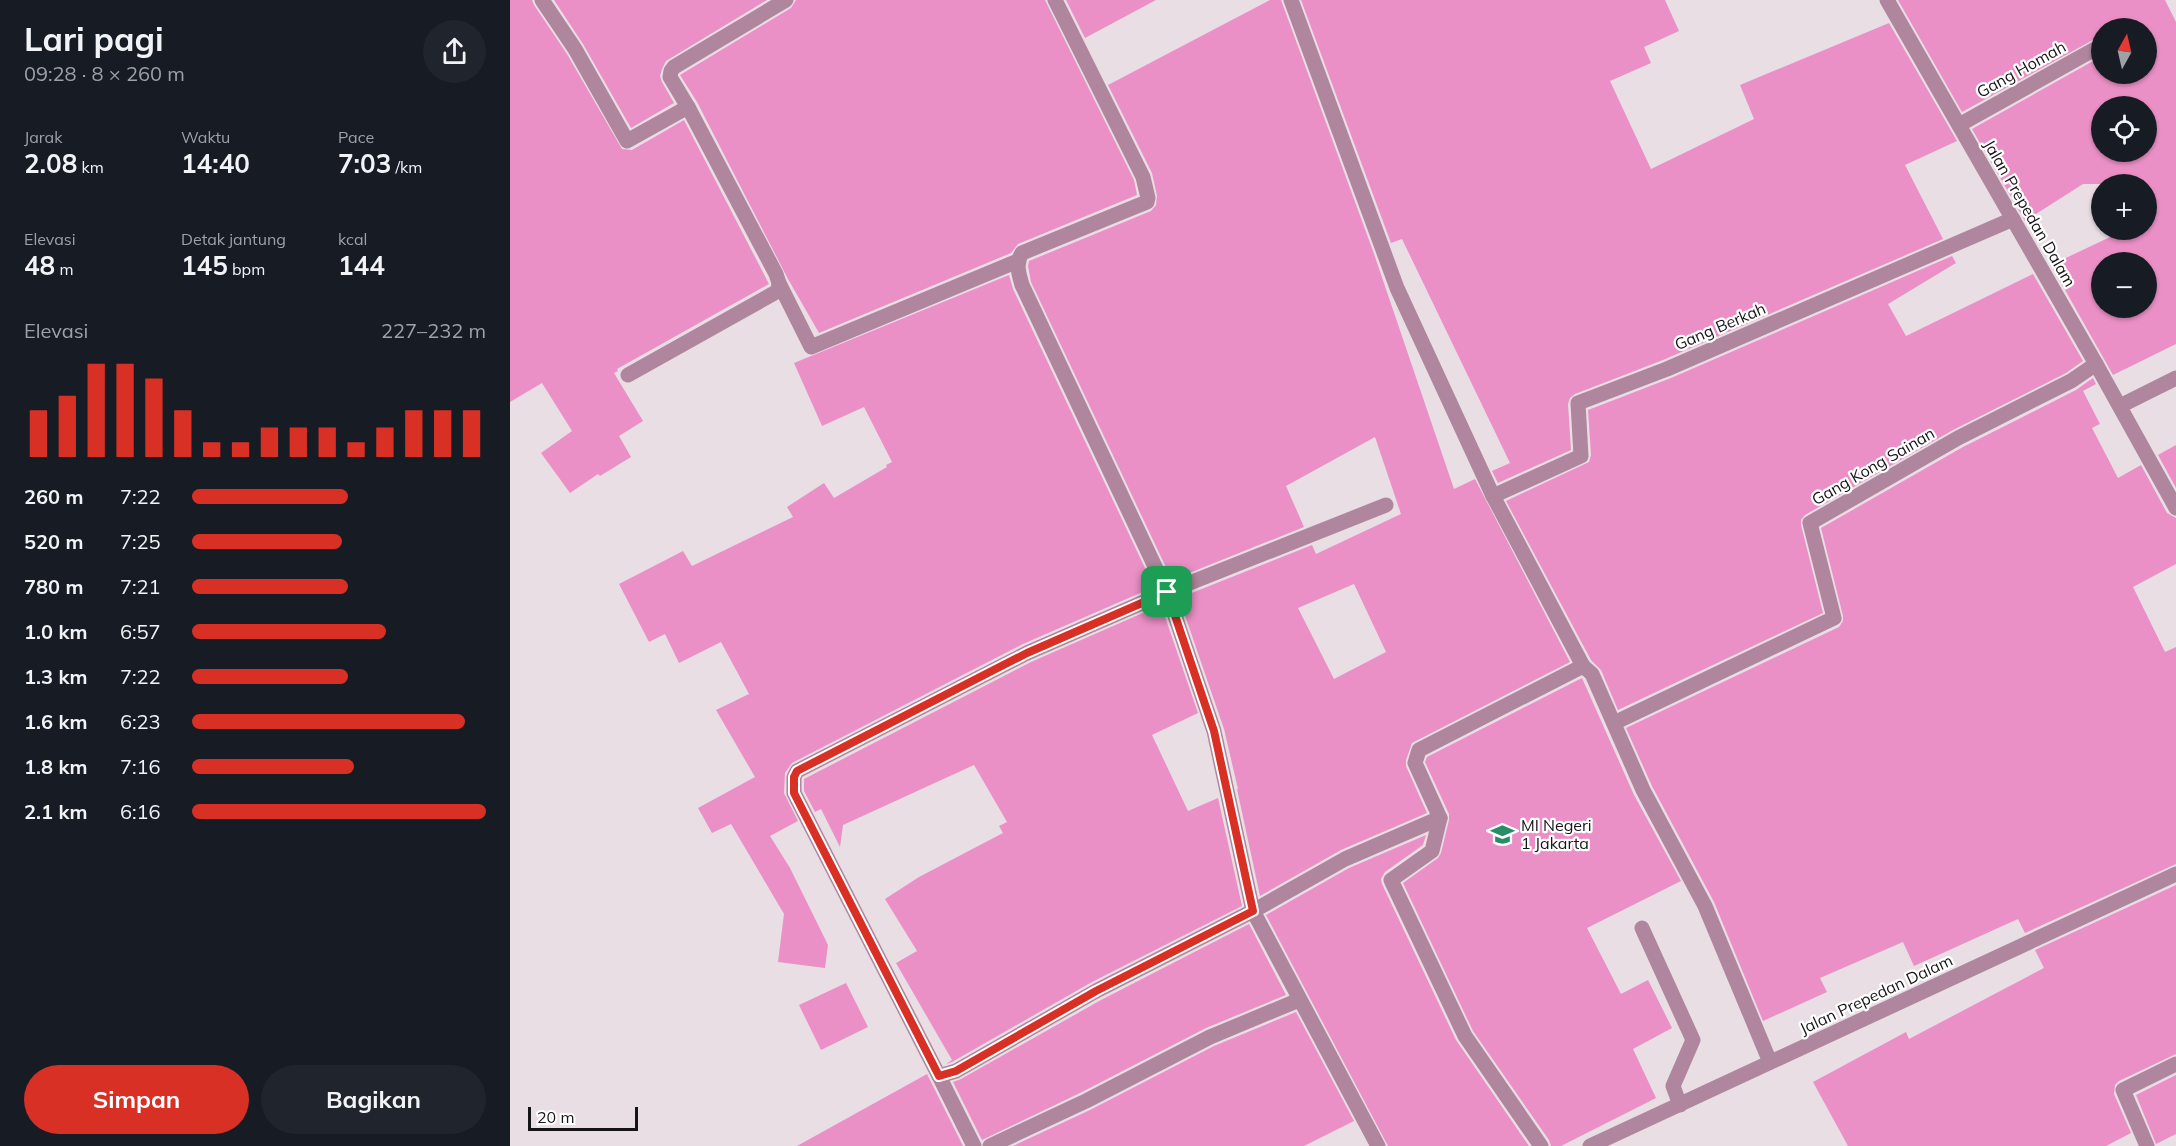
<!DOCTYPE html>
<html lang="id">
<head>
<meta charset="utf-8">
<style>
  body { margin:0; font-family:Mulish,sans-serif; background:#20242c; color:#f1f3f6; height:100vh; display:flex; flex-direction:column; font-size:22px; white-space:nowrap }
  * { box-sizing:border-box; margin:0 }
  p { font-size:20px; color:#9ea1a6 }
  .icon { flex:none; width:33px; height:33px; fill:none; stroke:currentColor; stroke-width:2; stroke-linecap:round; stroke-linejoin:round }
  .map { position:relative; flex:1; overflow:hidden }
  .sheet { display:flex; flex-direction:column; background:#171b24; width:510px }
  .sheet>* { flex:none }
  .needle { width:39px; rotate:8deg }
  .tools { position:absolute; left:1581px; top:18px; display:grid; gap:12px }
  .tools a { display:grid; place-items:center; width:66px; height:66px; border-radius:50%; background:#171b24; box-shadow:0 2px 4px #0004; font-size:30px }
  .scale { position:absolute; left:18px; bottom:15px; width:110px; box-sizing:border-box; padding-left:6px; border:3px solid #171416; border-top:0; font-size:16px; line-height:21px; white-space:nowrap; color:#171416; -webkit-text-stroke:4px #fff; paint-order:stroke }
  .pin { position:absolute; display:grid; place-items:center; width:51px; height:51px; color:#fff; margin:-26px; border-radius:12px; box-shadow:0 3px 9px #0006 }
  .round { display:grid; place-items:center; flex:none; width:63px; height:63px; border-radius:32px; background:#20242c }
  .overview { display:flex; align-items:center; justify-content:space-between; height:102px; padding:0 24px }
  h1 { font-size:33px; font-weight:700; line-height:45px }
  .figures { display:grid; grid-template-columns:repeat(3,1fr); gap:9px; height:102px; padding:6px 24px }
  .figures div { display:grid; align-content:center }
  .figures b { font-size:26px; font-weight:700 }
  .figures small { font-size:16px; font-weight:400 }
  .figures p { font-size:16px }
  .chart { height:168px; padding:12px 24px }
  .chart p { display:flex; justify-content:space-between }
  .chart svg { width:100%; height:108px; margin-top:6px; stroke:#d93025; stroke-width:6 }
  .cta { display:flex; gap:12px; margin-top:auto; padding:12px 24px }
  .cta a { flex:1; height:69px; border-radius:36px; background:#d93025; color:#fff; font-size:24px; font-weight:700; line-height:69px; text-align:center }
  .cta a+a { background:#20242c; color:#f1f3f6 }
  ul { padding:0 24px; list-style:none; font-size:20px }
  li { display:grid; grid-template-columns:96px 72px 1fr; align-items:center; height:45px }
  li i { height:15px; border-radius:8px; background:#d93025 }
  main { display:flex; flex:1; min-height:0 }
  .map>svg:first-child { display:block }
  .building { fill:#eb90c6; fill-rule:evenodd }
  .lines { fill:none; stroke-linecap:round; stroke-linejoin:round }
  .minor { stroke:#af869d; stroke-width:15 }
  .route-casing { stroke:#fff; stroke-width:12 }
  .route { stroke:#d93025; stroke-width:8 }
  .labels { text-anchor:middle; dominant-baseline:central; stroke-width:4.5; stroke-linejoin:round; paint-order:stroke }
  .street-label { font-size:16px; fill:#171416; stroke:#fff }
  .poi-label { font-size:16px; fill:#171416; stroke:#fff; text-anchor:start }
</style>
</head>
<body>
<main>
<section class="sheet">
<div class="overview"><div><h1>Lari pagi</h1><p>09:28 · 8 × 260 m</p></div><a class="round"><svg class="icon" aria-label="share" viewBox="0 0 24 24"><path d="M12 15V3M7 8l5-5 5 5M5 13v7h14v-7"/></svg></a></div>
<div class="figures">
<div><p>Jarak</p><b>2.08<small> km</small></b></div>
<div><p>Waktu</p><b>14:40</b></div>
<div><p>Pace</p><b>7:03<small> /km</small></b></div>
</div>
<div class="figures">
<div><p>Elevasi</p><b>48<small> m</small></b></div>
<div><p>Detak jantung</p><b>145<small> bpm</small></b></div>
<div><p>kcal</p><b>144</b></div>
</div>
<div class="chart"><p><span>Elevasi</span>227–232 m</p>
<svg viewBox="0 0 160 44" preserveAspectRatio="none"><path d="M5 44V25M15 44V19M25 44V6M35 44V6M45 44V12M55 44V25M65 44V38M75 44V38M85 44V32M95 44V32M105 44V32M115 44V38M125 44V32M135 44V25M145 44V25M155 44V25"/></svg>
</div>
<ul>
<li><b>260 m</b>7:22<i style="width:53%"></i></li>
<li><b>520 m</b>7:25<i style="width:51%"></i></li>
<li><b>780 m</b>7:21<i style="width:53%"></i></li>
<li><b>1.0 km</b>6:57<i style="width:66%"></i></li>
<li><b>1.3 km</b>7:22<i style="width:53%"></i></li>
<li><b>1.6 km</b>6:23<i style="width:93%"></i></li>
<li><b>1.8 km</b>7:16<i style="width:55%"></i></li>
<li><b>2.1 km</b>6:16<i style="width:100%"></i></li>
</ul>
<div class="cta"><a>Simpan</a><a>Bagikan</a></div>
</section>
<div class="map">
<svg width="1666" height="1146" viewBox="0 0 1666 1146">
  <rect width="100%" height="100%" fill="#e8dee4"/>
  <g class="building">
    <path d="M0,0H22L24,5L57,54L112,149L122,150L174,120L259,284L107,369L108,371L104,373L133,421L109,436L121,457L90,476L88,474L60,493L31,453L62,431L32,383L0,402Z"/>
    <path d="M44,0H257L156,61L152,69L150,76L152,82L164,103L121,128L73,44Z"/>
    <path d="M286,0H535L624,180L627,195L508,244L501,253L309,333L278,279L187,102L170,75L281,8Z"/>
    <path d="M556,0H646L575,38Z"/>
    <path d="M760,0H771L863,251L944,489L965,479L1060,662L902,743L896,760V766L917,813L831,850L750,896L727,789H728L714,729L669,598L802,545L806,554L891,514L865,437L776,486L794,527L662,580L521,282L518,266L519,261L641,211L646,205L647,196L642,173L598,85ZM844,584L876,652L824,679L788,608Z"/>
    <path d="M791,0H1155L1169,31L1134,47L1141,63L1100,81L1141,169L1244,119L1230,85L1379,23L1447,141L1395,165L1433,239L1153,360L1065,394L1060,398L1058,404L1061,450L988,483L982,471L1000,463L892,239L881,243Z"/>
    <path d="M1388,0H1655L1666,22V344L1603,375L1541,265L1615,230H1636V184H1573L1515,221L1462,129L1592,56V74H1636V28H1592V35L1452,112ZM1592,106H1636V152H1592ZM1592,262H1636V308H1592Z"/>
    <path d="M1442,256L1446,263L1378,304L1396,336L1523,274L1573,361L1556,373L1443,430L1295,515L1291,520V525L1313,613L1108,710L1091,670L1081,660L996,501L1079,462L1081,455L1078,410L1161,378Z"/>
    <path d="M499,275L503,289L644,587L513,644L282,763L275,773L274,793L288,821L260,836L280,868L318,945L315,968L268,962L274,914L221,824L202,833L188,808L245,777L206,710L239,694L211,642L169,663L155,634L139,642L109,584L173,551L182,566L283,517L277,507L314,483L324,498L377,467L376,465L382,462L354,407L312,426L284,363Z"/>
    <path d="M1583,378L1586,384L1573,391L1590,424L1582,428L1608,478L1631,465L1657,513L1666,518V564L1623,587L1655,652L1666,647V864L1515,933L1508,919L1404,966L1393,942L1310,978L1317,992L1253,1021L1204,902L1142,786L1116,728L1329,627L1333,621V616L1311,528L1453,447L1566,390Z"/>
    <path d="M1666,445V488L1648,455Z"/>
    <path d="M651,605L688,713L642,735L678,811L708,798L732,906L582,982L442,1062L436,1064L442,1060L386,963L407,951L375,899L409,877L493,833L489,826L497,822L464,765L333,825L330,847L311,809L305,812L294,791V779L521,662Z"/>
    <path d="M1072,678L1124,795L1171,881L1077,928L1111,994L1138,980L1162,1028L1123,1049L1146,1098L1051,1146H1041L1039,1140L963,1031L893,883L928,858L931,853L939,820V814L915,762L917,757Z"/>
    <path d="M916,835L913,845L875,872L871,879L872,884L946,1040L1019,1146H878L756,915L839,868Z"/>
    <path d="M1666,885V1054L1609,1081L1605,1085L1604,1094L1621,1133L1596,1146H1338L1303,1082L1396,1032L1399,1039L1534,968L1525,950Z"/>
    <path d="M739,924L776,995L696,1028L572,1092L472,1140L443,1082L451,1079L591,1000Z"/>
    <path d="M336,983L358,1027L311,1050L289,1005Z"/>
    <path d="M786,1012L844,1121L794,1146H503L580,1110L704,1046Z"/>
    <path d="M417,1074L453,1146H287Z"/>
    <path d="M1666,1075V1134L1646,1144L1626,1095Z"/>
  </g>
  <g class="lines">
    <g class="minor">
      <path d="M32,0L65,49L117,141L178,107"/>
      <path d="M545,0L633,177L638,198L637,202L627,206L512,253C505,264 509,274 512,285L657,592L704,731L743,911L868,1146"/>
      <path d="M781,0L887,288L983,496L1073,666"/>
      <path d="M1377,0L1586,364L1666,508"/>
      <path d="M1449,125L1592,45"/>
      <path d="M269,283L301,347L508,261"/>
      <path d="M118,375L268,291L269,283L266,274L178,107L160,77L161,71L164,67L276,0"/>
      <path d="M1610,406L1666,378"/>
      <path d="M983,496L1071,456L1068,403L1157,369L1503,219"/>
      <path d="M1104,723L1324,618L1300,523L1448,438L1561,381L1586,364"/>
      <path d="M930,818L922,851L881,880L955,1036L1031,1146"/>
      <path d="M1132,928L1183,1040L1163,1086L1170,1105"/>
      <path d="M429,1076L284,793V777L287,771L517,653L657,592L876,505"/>
      <path d="M464,1146L429,1076L446,1071L586,991L743,911L835,859L930,818L905,763L909,750L1073,666L1082,674L1133,790L1195,906L1260,1062"/>
      <path d="M480,1146L576,1101L700,1037L789,1000"/>
      <path d="M1080,1146L1666,874"/>
      <path d="M1637,1146L1613,1090L1666,1064"/>
    </g>
  </g>
  <g class="lines">
    <defs>
      <path id="route" d="M657,592L704,731L743,911L586,991L446,1071L429,1076L284,793V777L287,771L517,653Z"/>
    </defs>
    <use href="#route" class="route-casing"/>
    <use href="#route" class="route"/>
  </g>
  <defs>
    <symbol id="school-bare" viewBox="-9 -9 18 18"><path d="M0-5L7-2L0 1L-7-2ZM-4 1L0 2.5L4 1V4Q0 6-4 4Z" fill="#288c67" stroke="#fff" stroke-width="2.5" paint-order="stroke"/></symbol>
  </defs>
  <g fill-rule="evenodd">
    <use href="#school-bare" x="976" y="818" width="33" height="33"/>
  </g>
  <g class="labels">
    <g class="street-label">
      <text transform="translate(1511 69) rotate(-29)">Gang Homah</text>
      <text transform="translate(1520 213) rotate(60)">Jalan Prepedan Dalam</text>
      <text transform="translate(1210 326) rotate(-23)">Gang Berkah</text>
      <text transform="translate(1363 466) rotate(-30)">Gang Kong Sainan</text>
      <text transform="translate(1366 994) rotate(-25)">Jalan Prepedan Dalam</text>
    </g>
    <g class="poi-label">
      <text x="1011" y="825">MI Negeri<tspan x="1011" dy="18">1 Jakarta</tspan></text>
    </g>
  </g>
</svg>
<div class="tools">
<a><svg class="needle" viewBox="-14 -14 28 28"><path d="M0-13l5 13h-10z" fill="#e53935"/><path d="M0 13l5-13h-10z" fill="#9ea1a6"/></svg></a>
<a><svg class="icon" aria-label="locate" viewBox="0 0 24 24"><circle cx="12" cy="12" r="6"/><path d="M12 2v4M12 18v4M2 12h4M18 12h4"/></svg></a>
<a>+</a>
<a>−</a>
</div>
<div class="scale">20 m</div>
<div class="pin" style="left:657px;top:592px;background:#1e9e55"><svg class="icon" aria-label="arrive" viewBox="0 0 24 24"><path d="M6 21V4h12l-3 4 3 4H6"/></svg></div>
</div>
</main>
</body>
</html>
